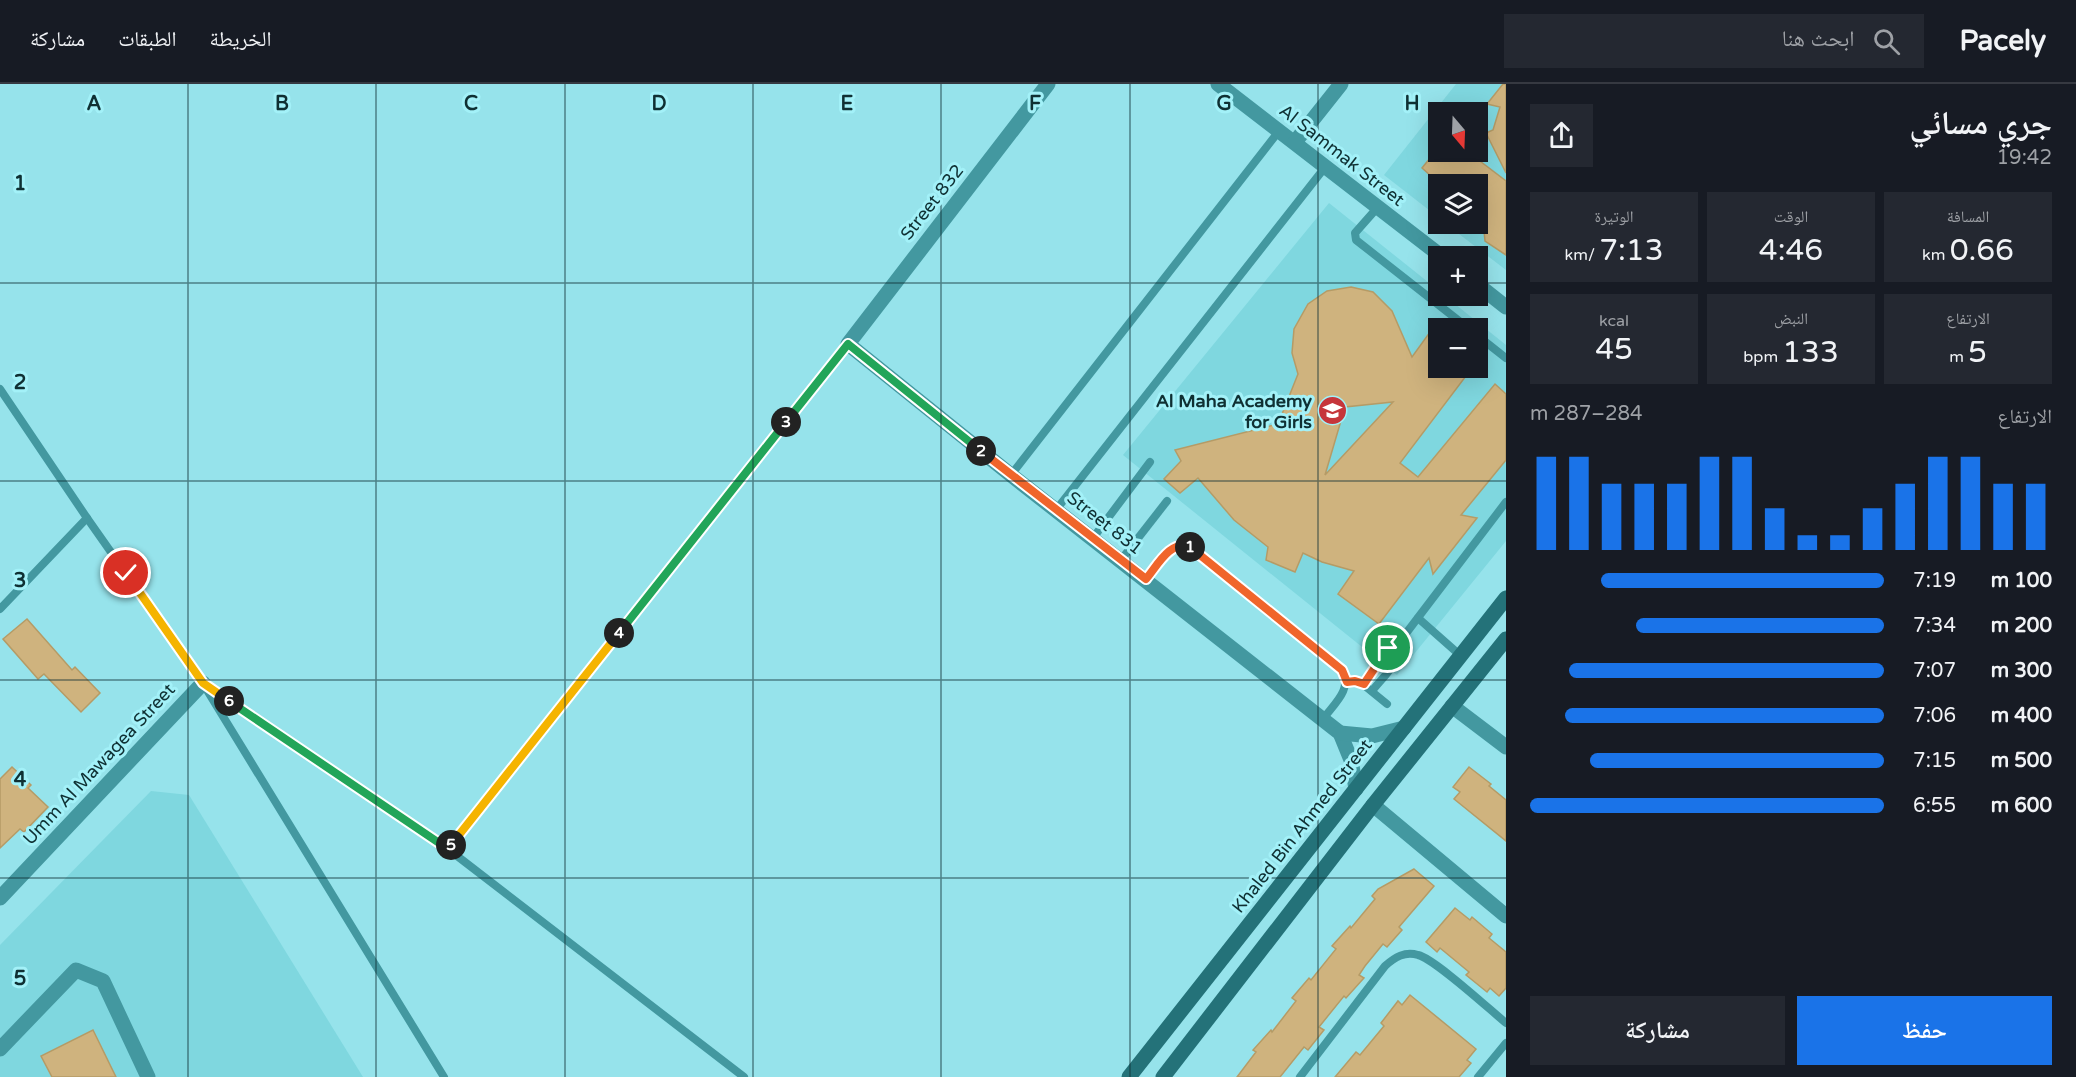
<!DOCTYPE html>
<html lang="ar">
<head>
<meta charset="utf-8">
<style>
  body { margin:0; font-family:"Varela Round","Noto Naskh Arabic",sans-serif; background:#242831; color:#f1f3f6; direction:rtl; height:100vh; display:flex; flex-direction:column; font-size:22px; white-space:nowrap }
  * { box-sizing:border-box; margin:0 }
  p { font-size:20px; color:#9ea1a6 }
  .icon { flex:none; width:33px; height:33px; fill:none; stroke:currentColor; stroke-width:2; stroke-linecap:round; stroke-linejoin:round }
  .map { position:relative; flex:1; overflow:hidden; direction:ltr }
  .panel { display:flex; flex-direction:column; background:#171b24; width:570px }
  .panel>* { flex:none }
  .needle { width:39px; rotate:161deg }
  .tools { position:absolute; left:1428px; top:18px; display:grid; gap:12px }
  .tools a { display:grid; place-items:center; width:60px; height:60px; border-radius:0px; background:#171b24; box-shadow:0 6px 24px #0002; font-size:30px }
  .pin { position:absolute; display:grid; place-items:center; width:51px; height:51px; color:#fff; margin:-26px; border:3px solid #fff; border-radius:50%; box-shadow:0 2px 6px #0007 }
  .km { position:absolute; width:30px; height:30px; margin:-15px; border-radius:50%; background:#222; color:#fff; font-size:16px; line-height:30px; text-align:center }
  .round { display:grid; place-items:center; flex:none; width:63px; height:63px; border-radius:0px; background:#242831 }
  .overview { display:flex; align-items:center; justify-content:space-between; height:102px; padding:0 24px }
  h1 { font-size:33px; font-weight:600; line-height:45px }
  .figures { display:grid; grid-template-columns:repeat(3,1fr); gap:9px; height:102px; padding:6px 24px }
  .figures div { display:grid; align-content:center; border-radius:0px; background:#242831; text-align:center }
  .figures b { font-size:30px; font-weight:600 }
  .figures small { font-size:16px; font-weight:400 }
  .figures p { font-size:16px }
  .chart { height:168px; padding:12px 24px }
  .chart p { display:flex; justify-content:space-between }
  .chart svg { width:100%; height:108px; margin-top:6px; stroke:#1a73e8; stroke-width:6 }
  .action { display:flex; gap:12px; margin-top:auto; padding:12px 24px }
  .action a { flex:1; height:69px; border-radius:0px; background:#1a73e8; color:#fff; font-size:24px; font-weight:600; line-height:69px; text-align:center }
  .action a+a { background:#242831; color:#f1f3f6 }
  ul { padding:0 24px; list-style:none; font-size:20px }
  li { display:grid; grid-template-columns:96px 72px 1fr; align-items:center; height:45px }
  li i { height:15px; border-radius:8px; background:#1a73e8 }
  header { display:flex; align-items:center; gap:36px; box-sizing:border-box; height:84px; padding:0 30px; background:#171b24; border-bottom:2px solid #363941 }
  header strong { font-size:28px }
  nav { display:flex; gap:33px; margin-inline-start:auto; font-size:21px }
  .search { width:420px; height:54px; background:#242831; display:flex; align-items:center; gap:15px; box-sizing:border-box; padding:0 21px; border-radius:0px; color:#9ea1a6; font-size:22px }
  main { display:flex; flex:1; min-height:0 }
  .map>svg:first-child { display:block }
  .built { fill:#7fd7df; fill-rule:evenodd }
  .building { fill:#cfb37e; stroke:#b59b66; stroke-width:1.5; fill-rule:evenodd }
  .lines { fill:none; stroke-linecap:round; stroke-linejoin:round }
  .lane { stroke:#4398a0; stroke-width:8 }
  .street { stroke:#4398a0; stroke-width:15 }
  .secondary { stroke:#247279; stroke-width:15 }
  .split-1-casing { stroke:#fff; stroke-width:12 }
  .split-2-casing { stroke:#fff; stroke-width:12 }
  .split-3-casing { stroke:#fff; stroke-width:12 }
  .split-4-casing { stroke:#fff; stroke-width:12 }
  .split-5-casing { stroke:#fff; stroke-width:12 }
  .split-6-casing { stroke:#fff; stroke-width:12 }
  .split-7-casing { stroke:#fff; stroke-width:12 }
  .split-1 { stroke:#f0652b; stroke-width:8 }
  .split-2 { stroke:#f0652b; stroke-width:8 }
  .split-3 { stroke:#22a559; stroke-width:8 }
  .split-4 { stroke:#22a559; stroke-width:8 }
  .split-5 { stroke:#f5b400; stroke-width:8 }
  .split-6 { stroke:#22a559; stroke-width:8 }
  .split-7 { stroke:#f5b400; stroke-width:8 }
  .grid { fill:none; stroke:#0f3033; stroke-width:1.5; stroke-opacity:0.55 }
  .labels { text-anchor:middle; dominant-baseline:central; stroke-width:6; stroke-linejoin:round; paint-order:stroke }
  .street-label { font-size:18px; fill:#0f3033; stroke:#a3f1f8 }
  .poi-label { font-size:18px; font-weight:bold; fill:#0f3033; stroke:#a3f1f8; text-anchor:end }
  .grid-label { font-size:20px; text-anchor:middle; font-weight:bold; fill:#0f3033; stroke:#a3f1f8; stroke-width:6; stroke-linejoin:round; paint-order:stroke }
</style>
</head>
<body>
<header>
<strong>Pacely</strong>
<div class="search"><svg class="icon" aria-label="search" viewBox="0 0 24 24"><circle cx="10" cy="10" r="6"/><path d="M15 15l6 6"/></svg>ابحث هنا</div>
<nav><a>الخريطة</a><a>الطبقات</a><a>مشاركة</a></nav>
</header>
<main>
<section class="panel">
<div class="overview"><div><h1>جري مسائي</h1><p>19:42</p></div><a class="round"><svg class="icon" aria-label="share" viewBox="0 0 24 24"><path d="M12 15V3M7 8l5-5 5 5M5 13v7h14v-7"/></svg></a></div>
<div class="figures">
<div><p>المسافة</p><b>0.66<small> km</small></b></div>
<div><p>الوقت</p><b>4:46</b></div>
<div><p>الوتيرة</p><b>7:13<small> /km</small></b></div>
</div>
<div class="figures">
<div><p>الارتفاع</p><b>5<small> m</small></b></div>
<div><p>النبض</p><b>133<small> bpm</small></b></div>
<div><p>kcal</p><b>45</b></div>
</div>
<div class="chart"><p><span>الارتفاع</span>284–287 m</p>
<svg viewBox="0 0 160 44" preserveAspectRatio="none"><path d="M5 44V6M15 44V6M25 44V17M35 44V17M45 44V17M55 44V6M65 44V6M75 44V27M85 44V38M95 44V38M105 44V27M115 44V17M125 44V6M135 44V6M145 44V17M155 44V17"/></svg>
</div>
<ul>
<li><b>100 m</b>7:19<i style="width:80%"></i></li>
<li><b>200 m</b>7:34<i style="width:70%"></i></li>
<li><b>300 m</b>7:07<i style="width:89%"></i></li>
<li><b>400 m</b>7:06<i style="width:90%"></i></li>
<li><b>500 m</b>7:15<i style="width:83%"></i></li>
<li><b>600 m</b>6:55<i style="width:100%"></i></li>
</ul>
<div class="action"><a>حفظ</a><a>مشاركة</a></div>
</section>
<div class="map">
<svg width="1506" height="993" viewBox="0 0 1506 993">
  <rect width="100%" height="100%" fill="#96e3eb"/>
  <g class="built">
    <path d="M1456,0H1506V186L1446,140H1478V100H1438V133L1384,91ZM1438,28H1478V68H1438Z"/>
    <path d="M1329,119L1438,206V212H1445L1506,261V457L1397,591L1123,371ZM1438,244H1478V284H1438Z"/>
    <path d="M151,707L189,711L363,993H0V861Z"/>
  </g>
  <g class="building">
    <path d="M1503,0H1506V89L1486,49L1493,46L1500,23L1487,20Z"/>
    <path d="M1435,68H1468L1506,97V171L1485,157L1484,147L1478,141V100H1440L1422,84Z"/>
    <path d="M1351,203L1373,208L1392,227L1412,273L1438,237V284H1472L1400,379L1418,393L1495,300L1506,310V376L1461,431L1477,434L1433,490L1429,474L1379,540L1338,510L1354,487L1322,478L1303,469L1295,488L1266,476L1268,463L1234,436L1198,394L1180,409L1164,395L1181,377L1175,366L1278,340L1298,290L1292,269L1294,245L1308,220L1327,207ZM1393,318L1325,391L1345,323Z"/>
    <path d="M27,535L72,586L75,583L100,609L81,628L44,590L38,595L3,555Z"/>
    <path d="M12,683L31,701L28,704L48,723L24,748L20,745L0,764V695Z"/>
    <path d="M1469,683L1491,700L1489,702L1506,716V757L1454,715L1460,708L1453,703Z"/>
    <path d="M1414,785L1434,802L1399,843L1402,846L1387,863L1383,860L1365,882L1359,891L1364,894L1346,914L1344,912L1319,943L1324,946L1308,966L1304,963L1280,993H1237L1256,968L1253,966L1271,946L1272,948L1296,917L1292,914L1309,894L1311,896L1336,865L1332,862L1350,842L1351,844L1375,815L1372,812L1378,805Z"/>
    <path d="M1455,824L1470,836L1472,833L1492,850L1489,854L1506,868V904L1499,912L1490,904L1487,908L1466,891L1469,888L1440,864L1437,868L1426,858Z"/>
    <path d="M1410,911L1476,965L1467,976L1471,979L1459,993H1335L1356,968L1360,971L1384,942L1381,939L1398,917L1402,921Z"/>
    <path d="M93,946L116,993H52L41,972Z"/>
  </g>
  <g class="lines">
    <g class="lane">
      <path d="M1378,123L1355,149L1356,156L1468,244"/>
      <path d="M1478,252L1506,274"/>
      <path d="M0,305L87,434L203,599L448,765L744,993"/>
      <path d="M1011,391L1279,47"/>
      <path d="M1056,426L1326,82"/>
      <path d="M1093,454L1150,378"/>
      <path d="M1121,476L1167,417"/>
      <path d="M1146,495L1173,464L1182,461L1193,466L1342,586C1353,605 1334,620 1323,635"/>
      <path d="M0,525L87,434"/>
      <path d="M1418,534L1461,572"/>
      <path d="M1347,598H1360L1387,620"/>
      <path d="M1364,600L1391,560L1404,552L1506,418"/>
      <path d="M205,603L444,993"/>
      <path d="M1372,607C1385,591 1404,574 1404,552"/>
      <path d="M448,765L848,260"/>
      <path d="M1300,993L1385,882C1395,873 1405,867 1418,871C1435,875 1489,925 1506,939"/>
      <path d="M1478,993L1506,959"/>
    </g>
    <g class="street">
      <path d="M1048,0L848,260L1011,391L1340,649L1351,676L1356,705"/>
      <path d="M1218,0L1441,172"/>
      <path d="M1295,58L1341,0"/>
      <path d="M1478,201L1506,223"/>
      <path d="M1452,622L1506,663"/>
      <path d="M1340,649L1372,652L1404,644"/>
      <path d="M1373,721L1506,832"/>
      <path d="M0,814L203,599"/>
      <path d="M0,965L76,886L103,897L148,993"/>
    </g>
    <g class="secondary">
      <path d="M1129,993L1506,514"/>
      <path d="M1163,993L1373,721L1506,555"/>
    </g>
  </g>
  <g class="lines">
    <defs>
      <path id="split-1" d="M1190,463L1342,586L1347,598L1355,597L1364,600L1388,564"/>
      <path id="split-2" d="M981,367L1146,495C1157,482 1171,455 1190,463"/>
      <path id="split-3" d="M786,338L848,260L981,367"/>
      <path id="split-4" d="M619,549L786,338"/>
      <path id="split-5" d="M451,761L619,549"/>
      <path id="split-6" d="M229,617L448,765L451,761"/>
      <path id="split-7" d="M126,489L203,599L229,617"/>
    </defs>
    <use href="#split-1" class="split-1-casing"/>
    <use href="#split-2" class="split-2-casing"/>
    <use href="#split-3" class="split-3-casing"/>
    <use href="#split-4" class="split-4-casing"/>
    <use href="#split-5" class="split-5-casing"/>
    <use href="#split-6" class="split-6-casing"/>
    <use href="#split-7" class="split-7-casing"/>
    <use href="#split-1" class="split-1"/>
    <use href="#split-2" class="split-2"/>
    <use href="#split-3" class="split-3"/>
    <use href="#split-4" class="split-4"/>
    <use href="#split-5" class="split-5"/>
    <use href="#split-6" class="split-6"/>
    <use href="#split-7" class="split-7"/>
  </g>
  <path class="grid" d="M188,0V993M376,0V993M565,0V993M753,0V993M941,0V993M1130,0V993M1318,0V993M0,199H1438M1478,199H1506M0,397H1506M0,596H1506M0,794H1506"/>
  <defs>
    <symbol id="school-disc" viewBox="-11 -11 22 22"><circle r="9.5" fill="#c6363b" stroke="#a3f1f8"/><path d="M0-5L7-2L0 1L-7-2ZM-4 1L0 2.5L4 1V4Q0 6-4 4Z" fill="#fff"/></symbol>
  </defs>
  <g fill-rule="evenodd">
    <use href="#school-disc" x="1316" y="310" width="33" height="33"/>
  </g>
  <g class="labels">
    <g class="street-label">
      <text transform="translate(1342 71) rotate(38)">Al Sammak Street</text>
      <text transform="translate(932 118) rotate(-52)">Street 832</text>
      <text transform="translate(1105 439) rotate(38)">Street 831</text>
      <text transform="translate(99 680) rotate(-47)">Umm Al Mawagea Street</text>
      <text transform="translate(1302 742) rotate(-52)">Khaled Bin Ahmed Street</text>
    </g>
    <g class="poi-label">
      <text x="1312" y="317">Al Maha Academy<tspan x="1312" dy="21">for Girls</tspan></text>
    </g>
  </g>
  <g class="grid-label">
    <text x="94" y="26">A</text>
    <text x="282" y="26">B</text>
    <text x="471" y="26">C</text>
    <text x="659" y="26">D</text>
    <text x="847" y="26">E</text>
    <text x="1035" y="26">F</text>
    <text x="1224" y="26">G</text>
    <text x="1412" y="26">H</text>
    <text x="20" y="106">1</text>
    <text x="20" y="305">2</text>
    <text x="20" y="503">3</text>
    <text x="20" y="702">4</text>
    <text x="20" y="901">5</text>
  </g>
</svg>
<div class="tools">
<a><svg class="needle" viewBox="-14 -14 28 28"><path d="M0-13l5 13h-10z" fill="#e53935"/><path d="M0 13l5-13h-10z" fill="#9ea1a6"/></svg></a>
<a><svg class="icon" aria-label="layers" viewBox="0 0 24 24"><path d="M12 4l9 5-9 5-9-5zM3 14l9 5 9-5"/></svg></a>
<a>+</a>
<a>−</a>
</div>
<div class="pin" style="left:1388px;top:564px;background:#1e9e55"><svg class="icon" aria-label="arrive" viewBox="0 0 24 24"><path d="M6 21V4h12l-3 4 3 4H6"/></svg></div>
<div class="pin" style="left:126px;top:489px;background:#d93025"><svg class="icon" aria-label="check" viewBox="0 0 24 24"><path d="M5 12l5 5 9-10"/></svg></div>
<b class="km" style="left:1190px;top:463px">1</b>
<b class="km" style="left:981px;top:367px">2</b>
<b class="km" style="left:786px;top:338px">3</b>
<b class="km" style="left:619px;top:549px">4</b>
<b class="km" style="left:451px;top:761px">5</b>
<b class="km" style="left:229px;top:617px">6</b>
</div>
</main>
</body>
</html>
